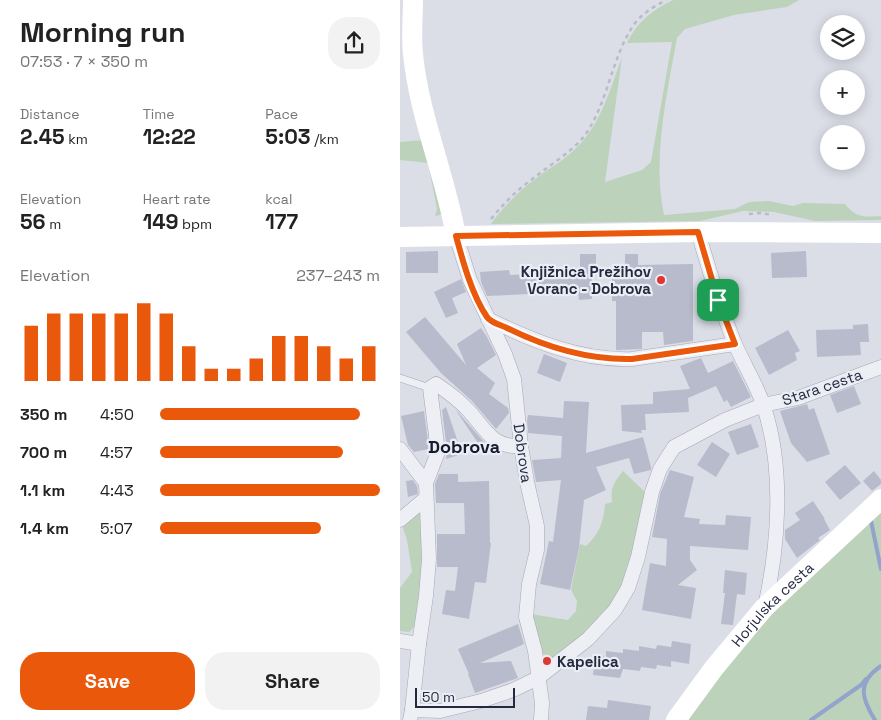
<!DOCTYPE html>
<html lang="en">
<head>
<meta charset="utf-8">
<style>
  body { margin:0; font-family:"Space Grotesk",sans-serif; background:#f2f2f2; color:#222; height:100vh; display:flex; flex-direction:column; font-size:19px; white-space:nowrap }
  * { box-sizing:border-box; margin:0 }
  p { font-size:16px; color:#767676 }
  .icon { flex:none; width:28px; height:28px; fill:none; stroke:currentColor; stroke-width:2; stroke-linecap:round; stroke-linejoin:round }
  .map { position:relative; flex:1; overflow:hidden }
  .panel { display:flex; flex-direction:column; background:#fff; width:400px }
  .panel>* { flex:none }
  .fabs { position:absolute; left:420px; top:15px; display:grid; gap:10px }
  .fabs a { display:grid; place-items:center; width:45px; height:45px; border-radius:50%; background:#fff; box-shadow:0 2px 12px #0003; font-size:25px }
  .scale { position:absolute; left:15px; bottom:12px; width:100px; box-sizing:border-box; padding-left:5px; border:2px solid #24293f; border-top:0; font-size:14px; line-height:18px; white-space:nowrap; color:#24293f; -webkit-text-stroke:4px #ebedf5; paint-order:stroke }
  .pin { position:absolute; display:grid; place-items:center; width:42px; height:42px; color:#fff; margin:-21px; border-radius:10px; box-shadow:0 2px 8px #0006 }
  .round { display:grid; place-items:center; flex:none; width:52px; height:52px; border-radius:20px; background:#f2f2f2 }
  .summary { display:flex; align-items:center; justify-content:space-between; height:85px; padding:0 20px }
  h1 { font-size:28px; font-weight:700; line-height:38px }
  .metrics { display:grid; grid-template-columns:repeat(3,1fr); gap:8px; height:85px; padding:5px 20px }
  .metrics div { display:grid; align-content:center }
  .metrics b { font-size:21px; font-weight:700 }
  .metrics small { font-size:14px; font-weight:400 }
  .metrics p { font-size:14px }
  .chart { height:140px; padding:10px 20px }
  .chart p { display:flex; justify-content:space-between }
  .chart svg { width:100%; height:90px; margin-top:5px; stroke:#ea580c; stroke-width:6 }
  .cta { display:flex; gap:10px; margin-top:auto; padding:10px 20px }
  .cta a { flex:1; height:58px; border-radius:20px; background:#ea580c; color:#fff; font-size:20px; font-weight:700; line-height:58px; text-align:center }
  .cta a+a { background:#f2f2f2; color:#222 }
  ul { padding:0 20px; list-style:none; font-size:16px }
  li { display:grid; grid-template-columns:80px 60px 1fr; align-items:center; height:38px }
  li i { height:12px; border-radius:6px; background:#ea580c }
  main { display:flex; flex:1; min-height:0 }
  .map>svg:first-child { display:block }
  .green { fill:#bdd2bb }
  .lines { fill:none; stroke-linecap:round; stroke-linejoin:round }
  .stream { stroke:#92a3cc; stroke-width:4 }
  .building { fill:#b8bbcb }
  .lane-casing { stroke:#a4a8b5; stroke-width:8 }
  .street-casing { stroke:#a4a8b5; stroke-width:15 }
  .path { stroke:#b9bcc6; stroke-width:2.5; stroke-dasharray:4 4; stroke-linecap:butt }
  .lane { stroke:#eeeff5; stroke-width:7 }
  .street { stroke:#eeeff5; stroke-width:14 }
  .secondary { stroke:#fff; stroke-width:20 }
  .route-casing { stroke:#fff; stroke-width:10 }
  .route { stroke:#ea580c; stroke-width:6 }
  .poi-dot { fill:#db3932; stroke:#ebedf5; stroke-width:2 }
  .labels { text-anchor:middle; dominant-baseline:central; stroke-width:4.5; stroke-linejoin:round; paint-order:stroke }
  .poi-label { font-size:15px; font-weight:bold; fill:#24293f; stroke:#ebedf5; text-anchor:end }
  .street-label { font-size:15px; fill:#24293f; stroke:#ebedf5 }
  .quarter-label { font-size:18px; font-weight:bold; fill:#161a2f; stroke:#ebedf5 }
</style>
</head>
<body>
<main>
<section class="panel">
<div class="summary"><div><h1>Morning run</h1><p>07:53 · 7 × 350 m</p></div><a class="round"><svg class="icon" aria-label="share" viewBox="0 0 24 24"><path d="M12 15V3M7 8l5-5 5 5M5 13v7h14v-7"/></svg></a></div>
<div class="metrics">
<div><p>Distance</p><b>2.45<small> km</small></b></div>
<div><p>Time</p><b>12:22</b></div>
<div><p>Pace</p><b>5:03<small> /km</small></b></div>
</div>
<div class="metrics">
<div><p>Elevation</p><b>56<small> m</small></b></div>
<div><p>Heart rate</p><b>149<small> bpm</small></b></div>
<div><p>kcal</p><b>177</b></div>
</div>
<div class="chart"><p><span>Elevation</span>237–243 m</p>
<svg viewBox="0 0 160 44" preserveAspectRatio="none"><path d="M5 44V17M15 44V11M25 44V11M35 44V11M45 44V11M55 44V6M65 44V11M75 44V27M85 44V38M95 44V38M105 44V33M115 44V22M125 44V22M135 44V27M145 44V33M155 44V27"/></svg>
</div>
<ul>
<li><b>350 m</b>4:50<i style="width:91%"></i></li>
<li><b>700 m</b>4:57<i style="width:83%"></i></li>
<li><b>1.1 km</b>4:43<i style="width:100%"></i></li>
<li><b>1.4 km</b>5:07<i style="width:73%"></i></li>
</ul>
<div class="cta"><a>Save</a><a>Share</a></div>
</section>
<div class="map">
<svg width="481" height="720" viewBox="0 0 481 720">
  <rect width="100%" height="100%" fill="#dbdee7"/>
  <g class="green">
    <path d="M273,0H399L387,7L334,15L285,29L277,38C267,93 252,159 264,215L335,209L349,202L369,201L393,206L403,203L445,204C456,218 464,217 481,216V220L415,221L374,212L343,211L300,221L91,224C104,206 121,189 139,176C151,167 163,161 173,151C200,127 210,90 222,57L205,182L242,170L251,162L272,42L227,43C238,21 251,11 273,0Z"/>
    <path d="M24,140L43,211L40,215L35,216L37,209L28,163L0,160V142Z"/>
    <path d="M223,471L246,493L224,587L207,613L150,662L149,655L141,654L131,614L168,620L176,611L177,601L171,590L180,544L186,546C199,535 204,520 205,504L212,502C210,488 214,482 223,471Z"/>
    <path d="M481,506V720H284L355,629Z"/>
    <path d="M21,513L27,544L20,609L14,627L9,632L0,631V588L12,572L7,540L2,525L14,516Z"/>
  </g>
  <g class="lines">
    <g class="stream">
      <path d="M471,521L481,569"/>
      <path d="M411,720L461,685L466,679"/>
      <path d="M475,720C461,698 457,682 481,666"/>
    </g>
  </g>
  <g class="building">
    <path d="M38,251V273H6V252Z"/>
    <path d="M406,251L407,277L372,278L371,253Z"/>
    <path d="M180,254H196V266H192V299L179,300L178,289L153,291V293L87,296L81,282L80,272L109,270L110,275L130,274V272L180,270Z"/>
    <path d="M225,254H238V265L293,264V341L264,345L263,332H242V349L216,350V301H212V265H225Z"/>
    <path d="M61,279L66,292L52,298L58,313L46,318L34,292Z"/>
    <path d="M25,317L66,365L57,344L81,328L87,337L96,355L77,368L95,383L89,394L108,408L109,413L96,429L72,401L41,373L6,332Z"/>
    <path d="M468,324L469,342H460L461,355L417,357L416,330L453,329V325Z"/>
    <path d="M388,330L400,351L395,353L397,360L369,375L355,348Z"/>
    <path d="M144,354L167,363L160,382L137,373Z"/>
    <path d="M301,358L308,373L333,361L351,397L331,407L327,400L324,402L316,386L288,398L289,412L245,414L246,430H241L242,433L222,431L221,405L253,404V392L290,389L280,366Z"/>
    <path d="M454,386L461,404L437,413L430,395Z"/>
    <path d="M164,401L189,402L186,453L243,437L251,467V470L234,474L229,458L196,467L206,490L184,500L179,548L170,590L140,584L149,541L153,542L161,480L136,482L132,460L161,458L162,436L128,433L127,421L128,415L163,418Z"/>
    <path d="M407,404L409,410L414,408L430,454L407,462L391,443L380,411Z"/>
    <path d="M46,407L62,454L46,459L47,451L42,410Z"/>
    <path d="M55,409L62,417L85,443L80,446Z"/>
    <path d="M24,411L29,449L14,452L8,445L1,416Z"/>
    <path d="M351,424L359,447L337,455L328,432Z"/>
    <path d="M312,442L330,454L316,477L297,465Z"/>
    <path d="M445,465L461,483L440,500L425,482Z"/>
    <path d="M270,470L294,477L284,517L300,519L299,524L325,525L326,515L351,517L348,550L290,546V560L297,570L278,585L296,588L291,619L242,610L250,563L266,566L267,539L252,537L260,494Z"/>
    <path d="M474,471L481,480V484L472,491L463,481Z"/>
    <path d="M39,474H58V482L89,481L90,543H91L86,583L75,582L69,619L42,614L46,590L55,591L58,567H37V534H65L64,503H36L35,484Z"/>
    <path d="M13,480L17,486L18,494L8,497L6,481Z"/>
    <path d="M413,501L425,519H424L430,530L418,538L420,540L397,558L385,539V530L400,520L395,513Z"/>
    <path d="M325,570L347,573L345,595L337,594L333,625L321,624L325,593H323Z"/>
    <path d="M118,624L124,644L80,663L111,661L118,678L75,693L68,674H69L58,649Z"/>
    <path d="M272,641L291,644L289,664L271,661V667L257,665L256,669L241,667L240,671L223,669L220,678L193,675L195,655L206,657V651L223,653V649L239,651V646L256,649L257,645L271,647Z"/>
    <path d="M208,700L251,706L249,720H186L188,706L207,708Z"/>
  </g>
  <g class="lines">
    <defs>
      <path id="lane" d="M0,378L30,388"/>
      <g id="street">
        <path d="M298,232C309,270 320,307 335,344C344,365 357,385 364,407C384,468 379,544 365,606"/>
        <path d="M56,236L70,280L105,354L114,379L121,446L127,482L137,526V550L129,584L126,617L135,651L142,703L141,720"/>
        <path d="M88,319C133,341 181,361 232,359L335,344"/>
        <path d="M0,449L26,483"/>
        <path d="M0,520L26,498"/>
        <path d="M0,641L19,644L12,710"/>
        <path d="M19,644L26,596L29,559L26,483L38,452L30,388L36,384C48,392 60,401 69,411C86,430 93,448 121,446"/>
        <path d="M10,720L12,710L40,711L81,701L113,690L138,678L188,639L215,610L228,588L238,557L252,492L260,469L274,447L325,420L363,405L398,398L481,367"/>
      </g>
    </defs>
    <use href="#lane" class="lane-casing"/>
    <use href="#street" class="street-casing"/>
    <g class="path">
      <path d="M349,214L360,213L373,215"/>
      <path d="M91,219C104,203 118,189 135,177C151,164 172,152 185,135C209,101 211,57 235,23C243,13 255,6 266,0"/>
    </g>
    <use href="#lane" class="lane"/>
    <use href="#street" class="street"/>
    <g class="secondary">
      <path d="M13,0C13,17 11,36 13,54C19,116 45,174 56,236"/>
      <path d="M0,237L298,232L481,233"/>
      <path id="s1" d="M276,720L314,668L364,608L481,499"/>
    </g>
  </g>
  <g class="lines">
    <defs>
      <path id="route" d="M298,232L318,300L335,344L232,359C189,360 145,347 107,328C101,325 91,323 87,317C72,295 63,262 56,236Z"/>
    </defs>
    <use href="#route" class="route-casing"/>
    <use href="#route" class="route"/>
  </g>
  <g class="poi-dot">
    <circle cx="261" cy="280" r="5"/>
    <circle cx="147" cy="661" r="5"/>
  </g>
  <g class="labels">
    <g class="poi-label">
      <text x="251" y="271">Knjižnica Prežihov<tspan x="251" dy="17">Voranc - Dobrova</tspan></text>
      <text x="157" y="661" text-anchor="start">Kapelica</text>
    </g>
    <g class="street-label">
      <text transform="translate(422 387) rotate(-19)">Stara cesta</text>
      <text transform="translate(123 453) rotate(82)">Dobrova</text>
      <text stroke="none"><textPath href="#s1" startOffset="151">Horjulska cesta</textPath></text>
    </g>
    <g class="quarter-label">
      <text x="64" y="446">Dobrova</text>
    </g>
  </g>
</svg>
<div class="fabs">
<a><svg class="icon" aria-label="layers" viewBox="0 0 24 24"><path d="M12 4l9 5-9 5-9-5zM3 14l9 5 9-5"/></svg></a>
<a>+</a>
<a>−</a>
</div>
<div class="scale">50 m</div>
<div class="pin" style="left:318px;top:300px;background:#1e9e55"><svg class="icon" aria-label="arrive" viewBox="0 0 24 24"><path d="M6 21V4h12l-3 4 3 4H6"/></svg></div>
</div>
</main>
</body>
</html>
